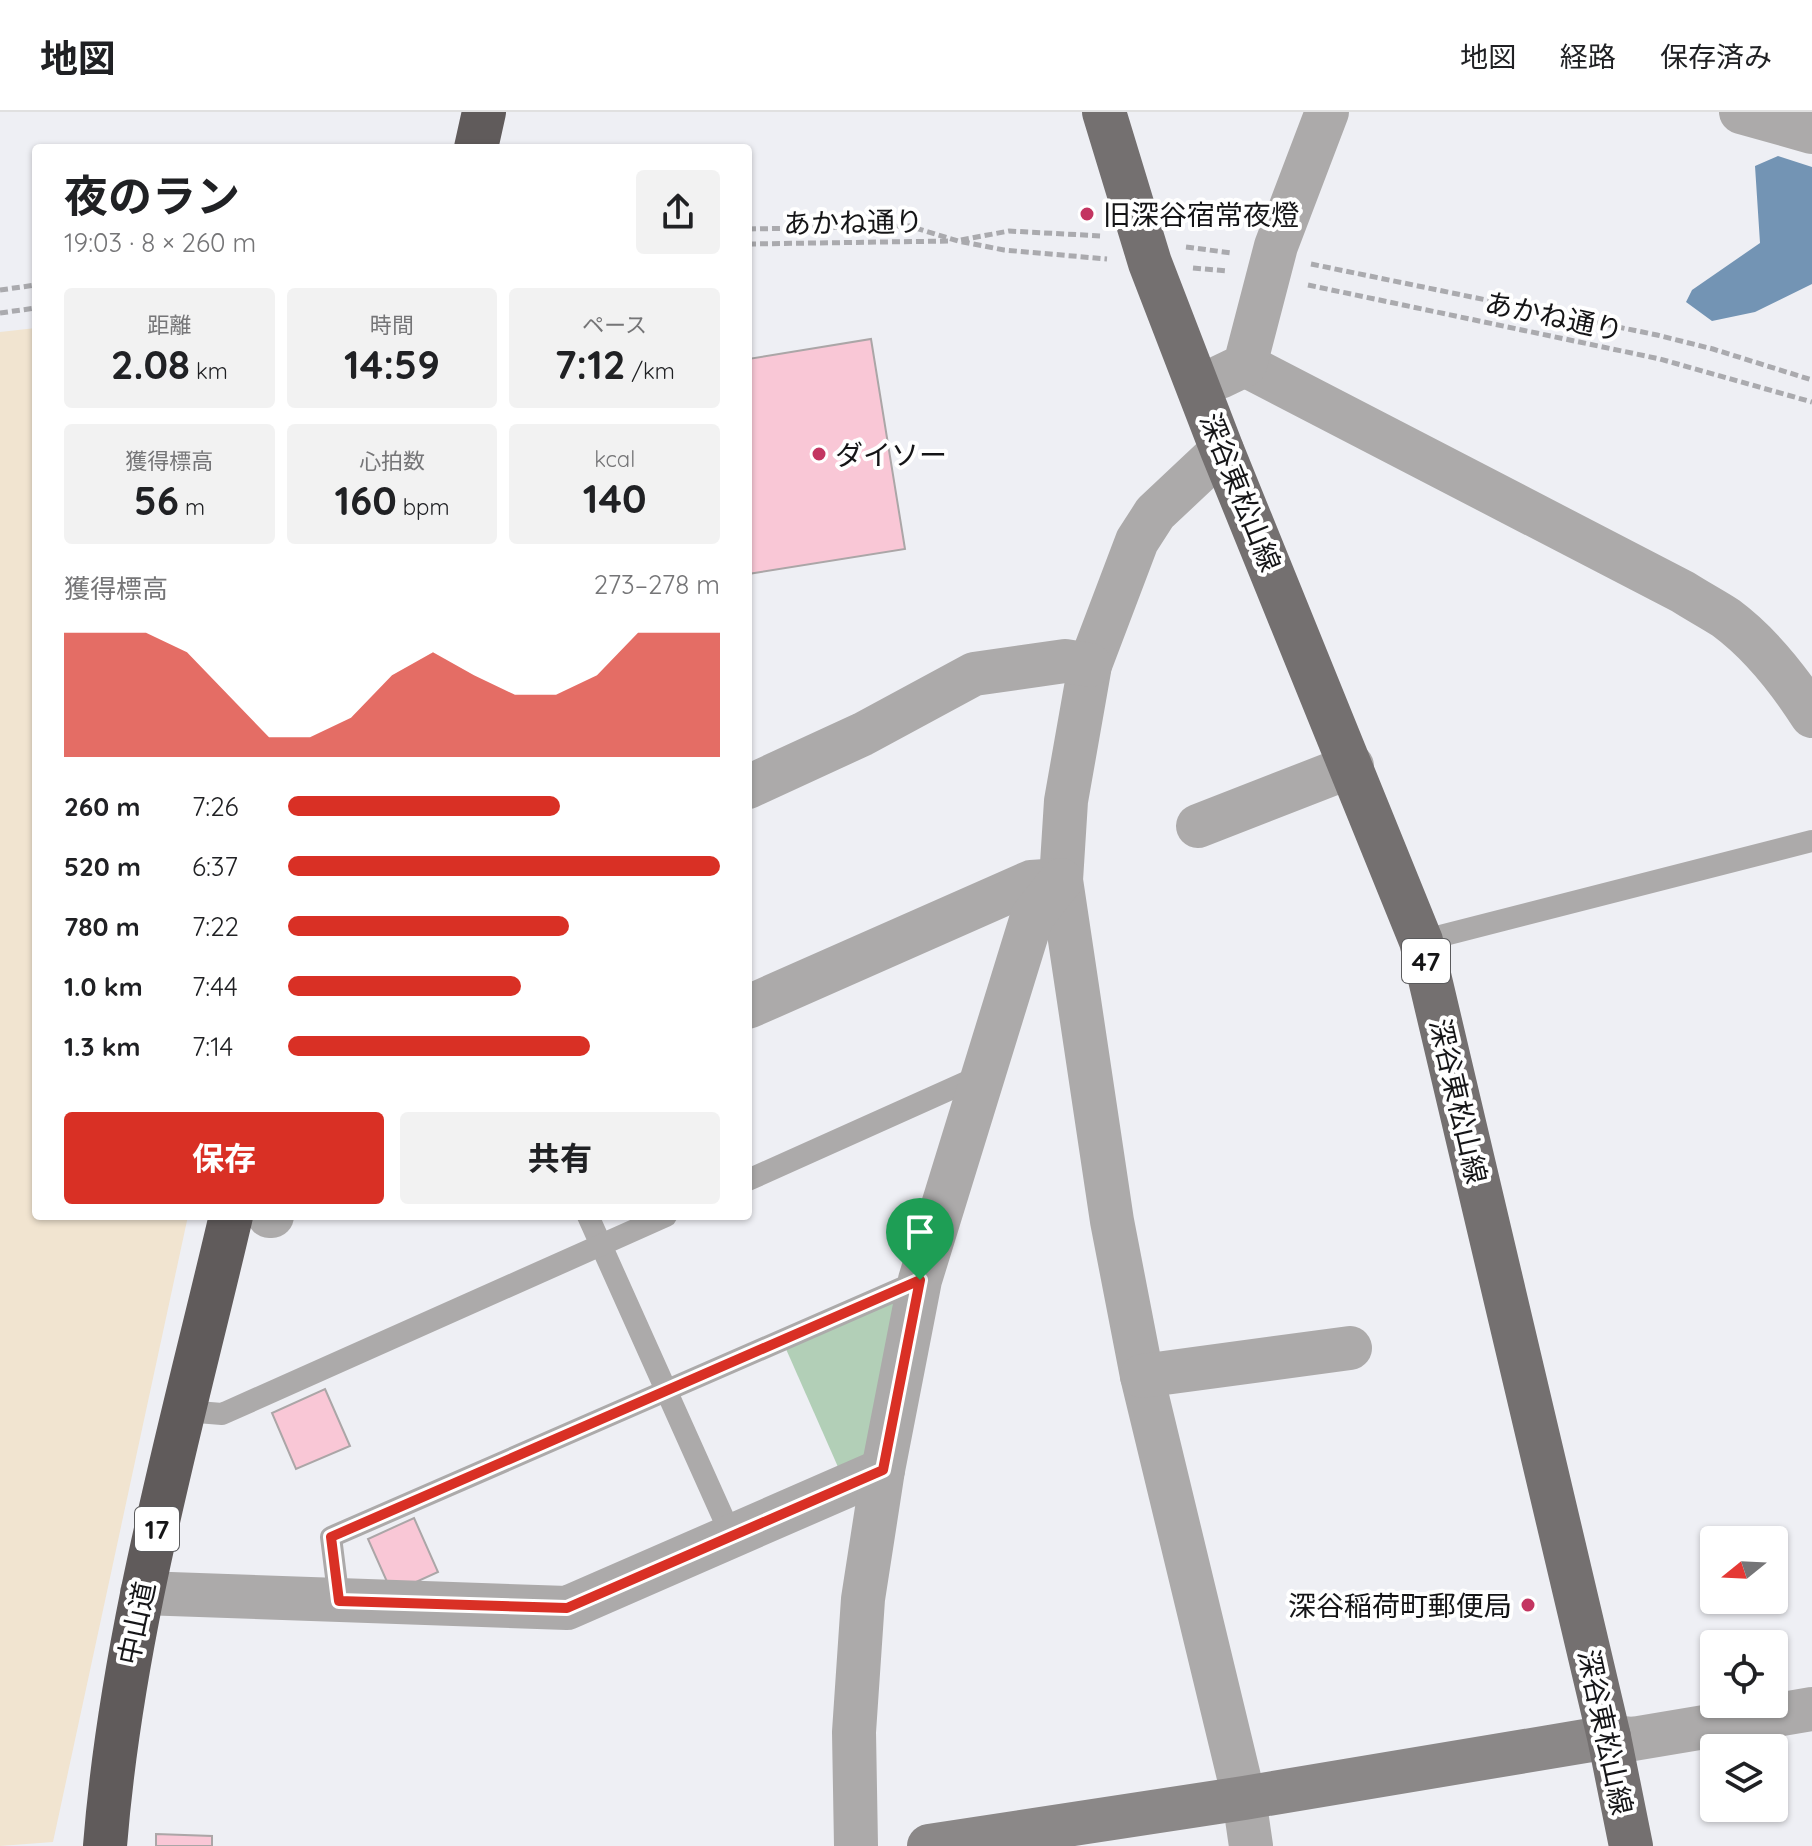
<!DOCTYPE html>
<html lang="ja">
<head>
<meta charset="utf-8">
<style>
  body { margin:0; font-family:Quicksand,"Noto Sans JP",sans-serif; background:#f2f2f2; color:#202124; height:100vh; display:flex; flex-direction:column; font-size:30px; white-space:nowrap }
  * { box-sizing:border-box; margin:0 }
  p { font-size:26px; color:#757577 }
  .icon { flex:none; width:44px; height:44px; fill:none; stroke:currentColor; stroke-width:2; stroke-linecap:round; stroke-linejoin:round }
  .map { position:relative; flex:1; overflow:hidden }
  .details { position:absolute; left:32px; top:32px; width:720px; height:1076px; display:flex; flex-direction:column; background:#fff; border-radius:8px; box-shadow:0 2px 6px #0004 }
  .details>* { flex:none }
  .needle { width:52px; rotate:252deg }
  .fabs { position:absolute; left:1700px; top:1414px; display:grid; gap:16px }
  .fabs a { display:grid; place-items:center; width:88px; height:88px; border-radius:8px; background:#fff; box-shadow:0 2px 6px #0004; font-size:40px }
  .pin { position:absolute; display:grid; place-items:center; width:68px; height:68px; color:#fff; margin:-82px -34px; border-radius:50% 50% 50% 0; rotate:-45deg; box-shadow:0 0 8px #0007 }
  .pin .icon { rotate:45deg }
  .round { display:grid; place-items:center; flex:none; width:84px; height:84px; border-radius:8px; background:#f2f2f2 }
  .head { display:flex; align-items:center; justify-content:space-between; height:136px; padding:0 32px }
  h1 { font-size:44px; font-weight:700; line-height:60px }
  .metrics { display:grid; grid-template-columns:repeat(3,1fr); gap:12px; height:136px; padding:8px 32px }
  .metrics div { display:grid; align-content:center; border-radius:8px; background:#f2f2f2; text-align:center }
  .metrics b { font-size:40px; font-weight:700 }
  .metrics small { font-size:22px; font-weight:400 }
  .metrics p { font-size:22px }
  .chart { height:224px; padding:16px 32px }
  .chart p { display:flex; justify-content:space-between }
  .chart svg { width:100%; height:144px; margin-top:8px; fill:#d93025; opacity:.7 }
  .action { display:flex; gap:16px; margin-top:auto; padding:16px 32px }
  .action a { flex:1; height:92px; border-radius:8px; background:#d93025; color:#fff; font-size:32px; font-weight:700; line-height:92px; text-align:center }
  .action a+a { background:#f2f2f2; color:#202124 }
  ul { padding:0 32px; list-style:none; font-size:26px }
  li { display:grid; grid-template-columns:128px 96px 1fr; align-items:center; height:60px }
  li i { height:20px; border-radius:10px; background:#d93025 }
  header { display:flex; align-items:center; gap:48px; box-sizing:border-box; height:112px; padding:0 40px; background:#fff; border-bottom:2px solid #e0e0e0 }
  header strong { font-size:38px }
  nav { display:flex; gap:44px; margin-inline-start:auto; font-size:28px }
  .map>svg:first-child { display:block }
  .education { fill:#f1e4d0 }
  .green { fill:#b2cfb7 }
  .water { fill:#7394b4 }
  .building { fill:#f9c7d6; stroke:#aba6a7; stroke-width:2 }
  .lines { fill:none; stroke-linecap:round; stroke-linejoin:round }
  .path { stroke:#aaaaae; stroke-width:5; stroke-dasharray:8 4; stroke-linecap:butt }
  .lane { stroke:#acaaaa; stroke-width:22 }
  .street { stroke:#acaaaa; stroke-width:44 }
  .secondary { stroke:#8b8888; stroke-width:44 }
  .primary { stroke:#747070; stroke-width:44 }
  .highway { stroke:#605b5b; stroke-width:44 }
  .route-casing { stroke:#fff; stroke-width:16 }
  .route { stroke:#d93025; stroke-width:10 }
  .poi-dot { fill:#c33561; stroke:#fff; stroke-width:3 }
  .labels { text-anchor:middle; dominant-baseline:central; stroke-width:8; stroke-linejoin:round; paint-order:stroke }
  .shield { fill:#fff; stroke:#5b5b5d; stroke-width:2 }
  .shield-label { font-size:26px; font-weight:bold; fill:#151517 }
  .poi-label { font-size:28px; fill:#151517; stroke:#fff; text-anchor:start }
  .street-label { font-size:28px; fill:#151517; stroke:#fff }
</style>
</head>
<body>
<header>
<strong>地図</strong>
<nav><a>地図</a><a>経路</a><a>保存済み</a></nav>
</header>
<div class="map">
<svg width="1812" height="1734" viewBox="0 0 1812 1734">
  <rect width="100%" height="100%" fill="#eeeff4"/>
  <path class="education" d="M36,216V1104H188L53,1730L0,1734V220Z"/>
  <path class="green" d="M894,1189L880,1340L842,1364L786,1237Z"/>
  <path class="water" d="M1778,44L1812,55V172L1755,200L1712,209L1686,190L1692,178L1760,131L1755,54Z"/>
  <g class="building">
    <path d="M871,227L905,437L748,462V247Z"/>
    <path d="M325,1277L350,1334L296,1357L272,1301Z"/>
    <path d="M414,1406L438,1460L392,1481L368,1427Z"/>
    <path d="M156,1722L212,1724V1734H156Z"/>
  </g>
  <g class="lines">
    <g class="path">
      <path d="M748,117L909,114L958,129L1004,138L1107,147"/>
      <path d="M961,128L1009,119L1102,124"/>
      <path d="M748,132L951,129"/>
      <path d="M1186,135L1232,141"/>
      <path d="M1311,152L1657,223L1713,237L1812,268"/>
      <path d="M1193,156L1227,159"/>
      <path d="M1308,173L1660,247L1812,290"/>
      <path d="M0,178L36,173"/>
      <path d="M0,201L36,196"/>
    </g>
    <g class="lane">
      <path d="M1421,829L1812,729"/>
      <path d="M748,1068L982,963"/>
      <path d="M588,1104L731,1423"/>
      <path d="M185,1299L222,1302L666,1104"/>
      <path d="M339,1489L331,1425L920,1168"/>
    </g>
    <g class="street">
      <path d="M1741,0L1812,20"/>
      <path d="M1245,253L1683,480C1697,489 1712,497 1726,506C1761,532 1789,568 1812,604"/>
      <path d="M1220,265L1245,253L1276,134L1327,0"/>
      <path d="M1222,338L1155,401L1137,429L1090,553L1066,689L1061,768L1112,1109L1142,1264L1244,1686L1251,1734"/>
      <path d="M748,675L863,622L974,562L1065,549L1090,553"/>
      <path d="M1198,714L1352,654"/>
      <path d="M748,895L1031,770L1061,768"/>
      <path d="M269,1104H272"/>
      <path d="M1142,1264L1350,1236"/>
      <path d="M142,1481L567,1496L883,1358"/>
      <path d="M1609,1625L1633,1627L1812,1597"/>
      <path d="M856,1734L854,1620L863,1487L883,1358L920,1168L1032,805L1061,768"/>
    </g>
    <path class="secondary" d="M929,1734L1244,1686L1609,1625"/>
    <path class="primary" d="M1104,0L1150,151L1222,338L1421,829L1609,1625L1631,1734"/>
    <g class="highway">
      <path d="M476,36L484,0"/>
      <path d="M105,1734C122,1520 182,1313 231,1104"/>
    </g>
  </g>
  <g class="lines">
    <defs>
      <path id="route" d="M920,1168L883,1358L567,1496L339,1489L331,1425Z"/>
    </defs>
    <use href="#route" class="route-casing"/>
    <use href="#route" class="route"/>
  </g>
  <g class="poi-dot">
    <circle cx="1087" cy="102" r="8"/>
    <circle cx="819" cy="342" r="8"/>
    <circle cx="1528" cy="1493" r="8"/>
  </g>
  <g class="labels">
    <g class="shield">
      <rect x="1402" y="827" width="48" height="44" rx="6"/>
      <rect x="135" y="1395" width="44" height="44" rx="6"/>
    </g>
    <g class="shield-label">
      <text x="1426" y="849">47</text>
      <text x="157" y="1417">17</text>
    </g>
    <g class="poi-label">
      <text x="1103" y="102">旧深谷宿常夜燈</text>
      <text x="835" y="342">ダイソー</text>
      <text x="1512" y="1493" text-anchor="end">深谷稲荷町郵便局</text>
    </g>
    <g class="street-label">
      <text transform="translate(853 110) rotate(-1)">あかね通り</text>
      <text transform="translate(1554 204) rotate(12)">あかね通り</text>
      <text transform="translate(1241 380) rotate(68)">深谷東松山線</text>
      <text transform="translate(1459 989) rotate(77)">深谷東松山線</text>
      <text transform="translate(136 1511) rotate(-78)">中山道</text>
      <text transform="translate(1606 1620) rotate(78)">深谷東松山線</text>
    </g>
  </g>
</svg>
<div class="fabs">
<a><svg class="needle" viewBox="-14 -14 28 28"><path d="M0-13l5 13h-10z" fill="#e53935"/><path d="M0 13l5-13h-10z" fill="#757577"/></svg></a>
<a><svg class="icon" aria-label="locate" viewBox="0 0 24 24"><circle cx="12" cy="12" r="6"/><path d="M12 2v4M12 18v4M2 12h4M18 12h4"/></svg></a>
<a><svg class="icon" aria-label="layers" viewBox="0 0 24 24"><path d="M12 4l9 5-9 5-9-5zM3 14l9 5 9-5"/></svg></a>
</div>
<div class="pin" style="left:920px;top:1168px;background:#1e9e55"><svg class="icon" aria-label="arrive" viewBox="0 0 24 24"><path d="M6 21V4h12l-3 4 3 4H6"/></svg></div>
<section class="details">
<div class="head"><div><h1>夜のラン</h1><p>19:03 · 8 × 260 m</p></div><a class="round"><svg class="icon" aria-label="share" viewBox="0 0 24 24"><path d="M12 15V3M7 8l5-5 5 5M5 13v7h14v-7"/></svg></a></div>
<div class="metrics">
<div><p>距離</p><b>2.08<small> km</small></b></div>
<div><p>時間</p><b>14:59</b></div>
<div><p>ペース</p><b>7:12<small> /km</small></b></div>
</div>
<div class="metrics">
<div><p>獲得標高</p><b>56<small> m</small></b></div>
<div><p>心拍数</p><b>160<small> bpm</small></b></div>
<div><p>kcal</p><b>140</b></div>
</div>
<div class="chart"><p><span>獲得標高</span>273–278 m</p>
<svg viewBox="0 0 160 44" preserveAspectRatio="none"><path d="M0 44V6L10 6L20 6L30 12L40 25L50 38L60 38L70 32L80 19L90 12L100 19L110 25L120 25L130 19L140 6L150 6L160 6V44z"/></svg>
</div>
<ul>
<li><b>260 m</b>7:26<i style="width:63%"></i></li>
<li><b>520 m</b>6:37<i style="width:100%"></i></li>
<li><b>780 m</b>7:22<i style="width:65%"></i></li>
<li><b>1.0 km</b>7:44<i style="width:54%"></i></li>
<li><b>1.3 km</b>7:14<i style="width:70%"></i></li>
</ul>
<div class="action"><a>保存</a><a>共有</a></div>
</section>
</div>
</body>
</html>
